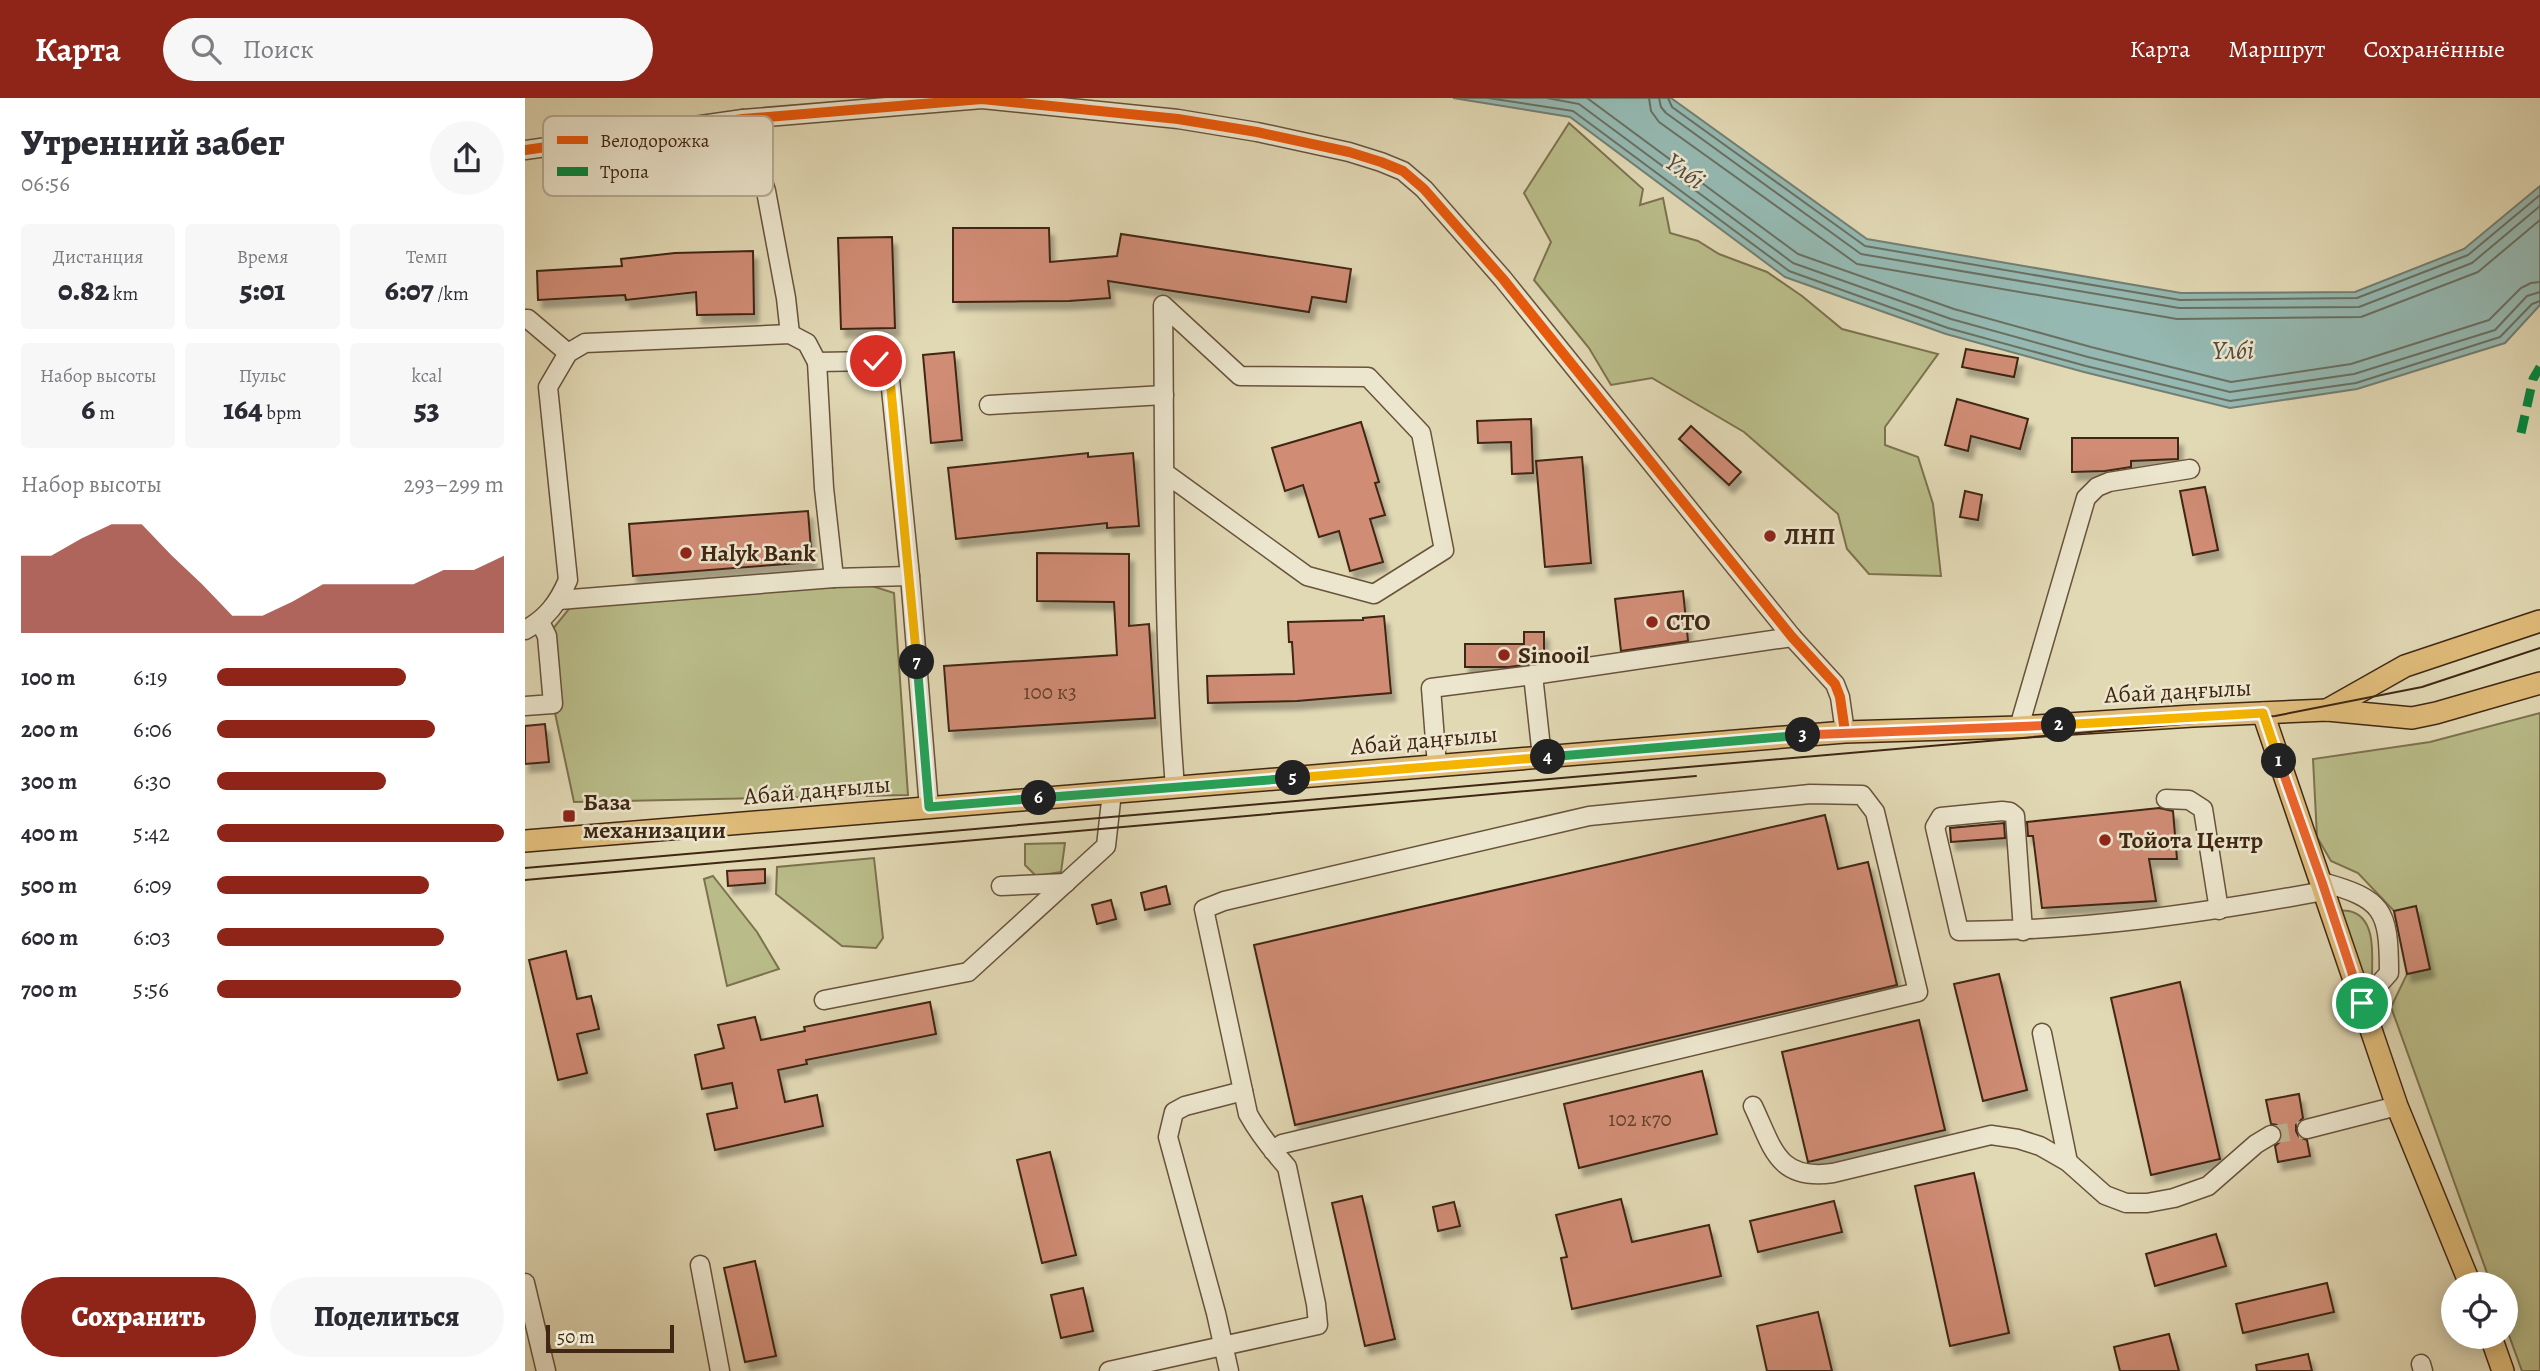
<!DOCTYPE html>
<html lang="ru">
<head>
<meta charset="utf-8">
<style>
  body { margin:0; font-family:Alegreya,serif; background:#f7f7f7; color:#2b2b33; height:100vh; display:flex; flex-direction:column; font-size:26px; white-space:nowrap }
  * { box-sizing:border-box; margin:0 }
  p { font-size:23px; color:#7c7c81 }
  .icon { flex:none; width:38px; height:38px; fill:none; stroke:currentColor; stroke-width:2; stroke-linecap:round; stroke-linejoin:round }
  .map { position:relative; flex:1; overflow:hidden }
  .sheet { display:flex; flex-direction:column; background:#fff; width:525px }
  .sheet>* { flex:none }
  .fabs { position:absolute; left:1916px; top:1174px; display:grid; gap:14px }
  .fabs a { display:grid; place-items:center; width:77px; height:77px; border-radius:50%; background:#fff; box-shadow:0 4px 18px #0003; font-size:35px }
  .scale { position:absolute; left:21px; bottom:18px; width:128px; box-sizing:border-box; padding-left:7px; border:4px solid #402713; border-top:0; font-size:19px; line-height:24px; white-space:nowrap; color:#402713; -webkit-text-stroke:5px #ece6ce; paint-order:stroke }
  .pin { position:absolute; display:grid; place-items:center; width:60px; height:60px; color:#fff; margin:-30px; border:4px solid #fff; border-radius:50%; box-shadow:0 2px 7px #0007 }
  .km { position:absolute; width:35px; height:35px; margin:-18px; border-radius:50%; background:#222; color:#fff; font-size:19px; line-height:35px; text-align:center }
  .round { display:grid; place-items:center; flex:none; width:74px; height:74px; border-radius:37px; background:#f7f7f7 }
  .head { display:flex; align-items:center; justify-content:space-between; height:119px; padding:0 21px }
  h1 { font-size:38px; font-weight:800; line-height:52px }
  .stats { display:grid; grid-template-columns:repeat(3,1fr); gap:10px; height:119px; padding:7px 21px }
  .stats div { display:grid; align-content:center; border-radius:7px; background:#f7f7f7; text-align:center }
  .stats b { font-size:30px; font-weight:800 }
  .stats small { font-size:19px; font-weight:400 }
  .stats p { font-size:19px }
  .chart { height:196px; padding:14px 21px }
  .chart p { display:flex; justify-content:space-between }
  .chart svg { width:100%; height:126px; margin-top:7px; fill:#8f2418; opacity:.7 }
  .primary-button { display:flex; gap:14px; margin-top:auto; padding:14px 21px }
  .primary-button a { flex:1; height:80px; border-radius:42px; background:#8f2418; color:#fff; font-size:28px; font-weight:800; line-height:80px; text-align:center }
  .primary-button a+a { background:#f7f7f7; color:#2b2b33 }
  ul { padding:0 21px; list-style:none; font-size:23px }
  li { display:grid; grid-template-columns:112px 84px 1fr; align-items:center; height:52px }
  li i { height:18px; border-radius:9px; background:#8f2418 }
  header { display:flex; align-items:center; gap:42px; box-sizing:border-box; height:98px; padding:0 35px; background:#8f2418; color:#fff }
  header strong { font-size:33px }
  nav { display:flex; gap:38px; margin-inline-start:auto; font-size:24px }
  .search { width:490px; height:63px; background:#f7f7f7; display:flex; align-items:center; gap:18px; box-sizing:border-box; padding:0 24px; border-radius:38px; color:#7c7c81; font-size:26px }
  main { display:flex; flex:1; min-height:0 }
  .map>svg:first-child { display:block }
  .green { fill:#b9bc89; stroke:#7c724e; stroke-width:2 }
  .water { fill:#95b9b2; stroke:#737f72; stroke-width:2 }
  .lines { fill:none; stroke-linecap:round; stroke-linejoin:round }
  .shore { stroke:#6a7062; stroke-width:2 }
  .building { fill:#d08c74; stroke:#402713; stroke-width:2; filter:url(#shadow) }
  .minor-tunnel { stroke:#c1b594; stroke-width:18; stroke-dasharray:18 9; stroke-linecap:butt }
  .minor-casing { stroke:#68533b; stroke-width:21 }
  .major-casing { stroke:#402713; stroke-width:24 }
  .minor { stroke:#ece6ce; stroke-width:18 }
  .major { stroke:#e0bc7a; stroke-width:21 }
  .tram { stroke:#402713; stroke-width:2 }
  .quiet { stroke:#00873e; stroke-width:9; stroke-dasharray:18 9; stroke-linecap:butt }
  .cycleway-casing { stroke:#ece6ce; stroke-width:15 }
  .cycleway { stroke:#e8590c; stroke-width:10 }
  .split-1-casing { stroke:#fff; stroke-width:14 }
  .split-2-casing { stroke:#fff; stroke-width:14 }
  .split-3-casing { stroke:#fff; stroke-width:14 }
  .split-4-casing { stroke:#fff; stroke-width:14 }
  .split-5-casing { stroke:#fff; stroke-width:14 }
  .split-6-casing { stroke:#fff; stroke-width:14 }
  .split-7-casing { stroke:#fff; stroke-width:14 }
  .split-8-casing { stroke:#fff; stroke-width:14 }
  .split-1 { stroke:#f0652b; stroke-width:9 }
  .split-2 { stroke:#f5b400; stroke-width:9 }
  .split-3 { stroke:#f0652b; stroke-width:9 }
  .split-4 { stroke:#22a559; stroke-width:9 }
  .split-5 { stroke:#f5b400; stroke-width:9 }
  .split-6 { stroke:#22a559; stroke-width:9 }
  .split-7 { stroke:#22a559; stroke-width:9 }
  .split-8 { stroke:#f5b400; stroke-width:9 }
  .poi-dot { fill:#8f2418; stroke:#ece6ce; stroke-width:2.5 }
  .labels { text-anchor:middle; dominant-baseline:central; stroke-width:5; stroke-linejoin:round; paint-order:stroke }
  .number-label { font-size:21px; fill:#64402b }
  .poi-label { font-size:24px; font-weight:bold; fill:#402713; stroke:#ece6ce; text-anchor:start }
  .street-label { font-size:24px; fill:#402713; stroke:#ece6ce }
  .water-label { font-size:26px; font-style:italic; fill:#554c3b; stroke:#ece6ce }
  .key { fill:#ece6ce; stroke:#b8ad96; stroke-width:2 }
  .key-label { font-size:19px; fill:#402713 }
</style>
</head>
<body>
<header>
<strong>Карта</strong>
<div class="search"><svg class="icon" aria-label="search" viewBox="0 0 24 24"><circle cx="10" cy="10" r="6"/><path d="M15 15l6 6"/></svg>Поиск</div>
<nav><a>Карта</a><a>Маршрут</a><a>Сохранённые</a></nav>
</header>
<main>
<section class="sheet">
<div class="head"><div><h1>Утренний забег</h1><p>06:56</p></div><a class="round"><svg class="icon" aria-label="share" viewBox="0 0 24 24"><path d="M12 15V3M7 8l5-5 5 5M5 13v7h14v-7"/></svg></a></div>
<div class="stats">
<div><p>Дистанция</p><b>0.82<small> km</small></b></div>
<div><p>Время</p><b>5:01</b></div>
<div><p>Темп</p><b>6:07<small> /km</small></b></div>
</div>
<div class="stats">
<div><p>Набор высоты</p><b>6<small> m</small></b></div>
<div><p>Пульс</p><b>164<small> bpm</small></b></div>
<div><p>kcal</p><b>53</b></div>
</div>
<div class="chart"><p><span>Набор высоты</span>293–299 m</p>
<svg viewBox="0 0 160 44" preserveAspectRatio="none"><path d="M0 44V17L10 17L20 11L30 6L40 6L50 17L60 27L70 38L80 38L90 33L100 27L110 27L120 27L130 27L140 22L150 22L160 17V44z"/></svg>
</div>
<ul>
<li><b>100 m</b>6:19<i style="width:66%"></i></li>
<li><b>200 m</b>6:06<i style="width:76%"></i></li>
<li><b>300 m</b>6:30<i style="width:59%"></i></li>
<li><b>400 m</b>5:42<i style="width:100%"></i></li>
<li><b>500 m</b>6:09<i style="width:74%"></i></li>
<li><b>600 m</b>6:03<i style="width:79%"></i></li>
<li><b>700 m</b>5:56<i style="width:85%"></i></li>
</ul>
<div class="primary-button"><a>Сохранить</a><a>Поделиться</a></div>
</section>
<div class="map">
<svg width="2015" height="1273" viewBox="0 0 2015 1273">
  <defs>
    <filter id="shadow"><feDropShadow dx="4.5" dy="8" stdDeviation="2" flood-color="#0004"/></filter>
  </defs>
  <rect width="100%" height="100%" fill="#e1d8b4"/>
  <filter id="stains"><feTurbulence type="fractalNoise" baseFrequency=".00286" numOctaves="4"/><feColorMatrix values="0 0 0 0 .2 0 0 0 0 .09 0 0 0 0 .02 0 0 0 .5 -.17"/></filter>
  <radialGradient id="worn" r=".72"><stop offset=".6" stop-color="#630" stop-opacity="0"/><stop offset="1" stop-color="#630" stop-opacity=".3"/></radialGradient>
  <g class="green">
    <path d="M1044,25L1118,91L1115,107L1138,100L1145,135L1173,143L1194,156L1242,174L1277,198L1317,231L1413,256L1360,329V347L1393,359L1408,406L1416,478L1344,476L1322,451L1313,416L1219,334L1127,280L1086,287L1064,250L1009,182L1026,144L999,95Z"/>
    <path d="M322,480L369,495L383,697L49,704L30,615L22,538L52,501Z"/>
    <path d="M2015,615V1273H1997L1981,1229V1186H1966L1866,909L1882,876L1905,871L1891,809L1869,813L1833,775L1806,763L1792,739L1788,661L1905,644Z"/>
    <path d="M540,745L536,774L511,778L500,767V746Z"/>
    <path d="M349,760L358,840L351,850L317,848L251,796L252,769Z"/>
    <path d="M188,778L232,834L254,871L202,888L179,781Z"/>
    <path d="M1806,813C1812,813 1819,812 1824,813C1852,819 1847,858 1847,879L1833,892Z"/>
  </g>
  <path class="water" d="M928,0H1146L1342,141L1656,195L1830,194L1939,151L2015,88V207L1980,245L1832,291L1705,310L1559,274L1421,236L1260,179L1045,19Z"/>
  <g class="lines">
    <g class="shore">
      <path d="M963,0L1048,13L1264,173L1423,230L1561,268L1705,303L1831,285L1975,239L2007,206L2015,203"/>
      <path d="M1022,0L1054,6L1268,165L1426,221L1563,259L1705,294L1829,276L1970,232L2002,198L2015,194"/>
      <path d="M1062,0L1273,156L1429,211L1566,249L1706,284L1826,266L1964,222L1996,190L2006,185L2015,184"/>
      <path d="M1124,0L1126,13L1134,24L1332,166L1652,221L1836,219L1953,174L2015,122"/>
      <path d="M1134,0L1136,9L1141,15L1336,156L1654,210L1834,209L1947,165L2015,108"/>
      <path d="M1143,0L1147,9L1340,148L1655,202L1832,200L1943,157L2015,97"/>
    </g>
  </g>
  <g class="building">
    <path d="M428,130H524L525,164L592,158L596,136L826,171L821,204L787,199L784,214L583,183L585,200L544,203L428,204Z"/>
    <path d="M367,139L370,230L316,231L313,140Z"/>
    <path d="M228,153L229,216L172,217L171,194L101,202L100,197L13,202L12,173L97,168L96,161L150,155Z"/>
    <path d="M1441,251L1493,260L1489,279L1437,269Z"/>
    <path d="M429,254L437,342L406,345L398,257Z"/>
    <path d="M1432,301L1503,321L1495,351L1446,338L1443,353L1420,347Z"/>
    <path d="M1006,321L1008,375L987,376L986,344L953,345L952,323Z"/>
    <path d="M836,324L854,384L850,385L860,417L845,421L858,464L825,473L814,433L794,439L778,387L760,393L747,350Z"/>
    <path d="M1166,328L1216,374L1204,387L1154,341Z"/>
    <path d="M1547,340H1653V361L1606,363V369L1580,373L1547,374Z"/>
    <path d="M563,355V359L608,355L614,428L582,430V425L431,441L423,370Z"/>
    <path d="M1057,359L1066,465L1020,469L1011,363Z"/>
    <path d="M1680,389L1693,452L1668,457L1655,393Z"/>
    <path d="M1440,393L1457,397L1453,422L1435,419Z"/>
    <path d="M283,413L287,464L108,478L104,426Z"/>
    <path d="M512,455L604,456V528L624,526L630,620L424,633L419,568L592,557L589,504L512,503Z"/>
    <path d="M1158,493L1163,543L1096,553L1090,501Z"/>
    <path d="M859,518L866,595L772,603L683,605L682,578L769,576L767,544H764L763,524L838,522V520Z"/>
    <path d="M999,534H1019V564L984,569H940V546H999Z"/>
    <path d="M20,626L24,664L0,666V628Z"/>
    <path d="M1634,710L1648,713L1652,761H1624L1631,803L1517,810L1508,738H1503L1502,724Z"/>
    <path d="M1300,717L1313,771L1343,764L1372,887L770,1027L729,847Z"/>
    <path d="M1479,725L1480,740L1426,744L1425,730Z"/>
    <path d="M240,771V785L203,788L202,773Z"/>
    <path d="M641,788L645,806L620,812L616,795Z"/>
    <path d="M586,802L591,821L572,826L567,807Z"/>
    <path d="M1891,808L1905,871L1882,876L1869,813Z"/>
    <path d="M41,853L52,901L66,898L74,931L52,936L62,975L33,982L4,862Z"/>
    <path d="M1474,876L1502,992L1458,1003L1429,886Z"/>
    <path d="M1655,884L1695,1061L1626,1077L1586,900Z"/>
    <path d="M405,904L411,936L281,962L282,966L253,972L260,1004L292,997L298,1028L190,1052L182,1016L212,1010L207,985L177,991L170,957L199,950L193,927L230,919L236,942L280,933L279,929Z"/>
    <path d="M1394,922L1420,1032L1283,1064L1257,954Z"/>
    <path d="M1177,973L1192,1036L1054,1070L1039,1006Z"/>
    <path d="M1774,996L1778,1020L1771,1027V1033L1774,1039L1782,1042L1785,1058L1753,1064L1750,1048L1756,1043L1757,1036L1752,1027L1746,1026L1741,1002Z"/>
    <path d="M525,1054L551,1157L517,1165L492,1062Z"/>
    <path d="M1449,1075L1484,1235L1425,1248L1390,1088Z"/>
    <path d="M837,1098L870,1241L840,1248L807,1105Z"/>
    <path d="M1096,1101L1107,1144L1184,1127L1196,1178L1047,1211L1036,1160L1042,1159L1031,1117Z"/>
    <path d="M1309,1103L1317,1134L1233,1154L1225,1123Z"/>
    <path d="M929,1104L935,1128L913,1133L908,1109Z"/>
    <path d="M1691,1136L1701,1168L1630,1188L1621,1156Z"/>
    <path d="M230,1163L251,1258L220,1264L199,1170Z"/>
    <path d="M1802,1185L1809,1214L1718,1235L1711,1206Z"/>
    <path d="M558,1190L568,1233L536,1240L526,1197Z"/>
    <path d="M1293,1214L1307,1273H1242L1232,1228Z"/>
    <path d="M1644,1236L1654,1273H1595L1589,1249Z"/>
    <path d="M1783,1256L1787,1273H1732L1731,1267Z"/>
  </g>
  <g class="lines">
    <path class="minor-tunnel" d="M1746,1037L1782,1031"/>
    <defs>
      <g id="minor">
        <path d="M218,21L241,93L261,200L265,236"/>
        <path d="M0,52L218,21L457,1L653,21L732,34L824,54L856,64L878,73L899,91L978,181L1267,539L1310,586L1315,599L1320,634"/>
        <path d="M0,221H3L43,255"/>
        <path d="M292,264L299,390L309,480L385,478"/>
        <path d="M464,307L639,297"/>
        <path d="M640,375L782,478L849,496L919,452L896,335L843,279L715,278L638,207C640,368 637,529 650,689"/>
        <path d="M34,502L309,480"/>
        <path d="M0,532C22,520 33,505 43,482L23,289L43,255L60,245L265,236L282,245L292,264L351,263L365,281L385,478L404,710"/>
        <path d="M0,608L28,606L22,538L15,524"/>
        <path d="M1494,629L1561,400L1572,389L1584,384L1665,371"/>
        <path d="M1017,659L1008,577L1267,539"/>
        <path d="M912,668L906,590L1008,577"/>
        <path d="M1641,701L1664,702L1678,711L1694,812"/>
        <path d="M1797,784C1858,801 1864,811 1864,875L1837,905"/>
        <path d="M476,788L541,785"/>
        <path d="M1498,833L1490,718L1485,714L1477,713L1416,719L1410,729L1434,833C1557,833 1679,815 1799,793"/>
        <path d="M299,902L443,874L581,748L587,694"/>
        <path d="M1517,935L1543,1064"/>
        <path d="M1228,1008C1248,1050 1252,1083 1308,1075L1466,1037L1493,1041L1515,1048L1543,1064L1580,1097L1601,1105H1622L1649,1100L1683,1088L1731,1046L1746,1037"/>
        <path d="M1782,1031L1872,1008"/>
        <path d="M175,1167L195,1273"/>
        <path d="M0,1185L21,1273"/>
        <path d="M1896,1266L1898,1273"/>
        <path d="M584,1273L793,1227L791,1206L762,1069C747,1052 734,1036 723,1016L679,811L699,803L1064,718L1285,696L1337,697L1350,714L1393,894L757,1046L748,1053"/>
        <path d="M704,1273L691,1215L643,1039L649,1014L660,1008L718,993"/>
      </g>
      <g id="major">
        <path d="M1802,612L1880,568L2015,523"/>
        <path d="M1738,615L1872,1008L1945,1186"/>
        <path d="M0,743L1320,634L1494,629L1668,618L1802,612L1887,620L1911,615L2015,585"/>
        <path d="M1966,1239L1978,1273"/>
      </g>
    </defs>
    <use href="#minor" class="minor-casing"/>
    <use href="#major" class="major-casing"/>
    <use href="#minor" class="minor"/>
    <use href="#major" class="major"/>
    <g class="tram">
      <path d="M0,770L1750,618L1897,589L2015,550"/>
      <path d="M0,782L1171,678"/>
    </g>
    <path class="quiet" d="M1996,335L2008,281L2015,269"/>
    <defs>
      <path id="cycleway" d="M0,52L218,21L457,1L653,21L732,34L824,54L856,64L878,73L899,91L978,181L1267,539L1310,586L1315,599L1320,634"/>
    </defs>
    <use href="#cycleway" class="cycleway-casing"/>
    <use href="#cycleway" class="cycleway"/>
  </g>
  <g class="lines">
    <defs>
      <path id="split-1" d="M1754,663L1797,784L1837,905"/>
      <path id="split-2" d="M1534,627L1738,615L1754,663"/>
      <path id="split-3" d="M1278,637L1534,627"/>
      <path id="split-4" d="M1023,659L1278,637"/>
      <path id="split-5" d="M768,680L1023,659"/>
      <path id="split-6" d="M514,700L768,680"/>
      <path id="split-7" d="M392,564L404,709L514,700"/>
      <path id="split-8" d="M351,263L365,281L392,564"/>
    </defs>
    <use href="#split-1" class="split-1-casing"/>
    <use href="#split-2" class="split-2-casing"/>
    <use href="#split-3" class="split-3-casing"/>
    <use href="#split-4" class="split-4-casing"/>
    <use href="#split-5" class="split-5-casing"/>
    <use href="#split-6" class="split-6-casing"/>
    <use href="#split-7" class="split-7-casing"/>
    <use href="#split-8" class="split-8-casing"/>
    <use href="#split-1" class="split-1"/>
    <use href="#split-2" class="split-2"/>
    <use href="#split-3" class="split-3"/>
    <use href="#split-4" class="split-4"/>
    <use href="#split-5" class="split-5"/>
    <use href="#split-6" class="split-6"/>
    <use href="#split-7" class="split-7"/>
    <use href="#split-8" class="split-8"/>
  </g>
  <g class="poi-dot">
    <circle cx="1245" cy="438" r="7"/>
    <circle cx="161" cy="455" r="7"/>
    <circle cx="1127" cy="524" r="7"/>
    <circle cx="979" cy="557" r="7"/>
    <rect x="37" y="711" width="14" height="14" rx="3.5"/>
    <circle cx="1580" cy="742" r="7"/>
  </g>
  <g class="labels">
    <g class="number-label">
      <text x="525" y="594">100 к3</text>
      <text x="1115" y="1021">102 к70</text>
    </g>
    <g class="poi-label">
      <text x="1259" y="438">ЛНП</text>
      <text x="175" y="455">Halyk Bank</text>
      <text x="1141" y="524">СТО</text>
      <text x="993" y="557">Sinooil</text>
      <text x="58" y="704">База<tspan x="58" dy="28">механизации</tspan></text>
      <text x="1594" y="742">Тойота Центр</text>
    </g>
    <g class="street-label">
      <text transform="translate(1653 593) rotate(-3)">Абай даңғылы</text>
      <text transform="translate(899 642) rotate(-5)">Абай даңғылы</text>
      <text transform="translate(292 692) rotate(-5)">Абай даңғылы</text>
    </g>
    <g class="water-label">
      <text transform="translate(1160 73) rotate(37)">Үлбі</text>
      <text x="1708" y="252">Үлбі</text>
    </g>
  </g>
  <rect x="18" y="18" width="230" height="80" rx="10" class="key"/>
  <rect x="32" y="38" width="31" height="8" fill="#e8590c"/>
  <rect x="32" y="69" width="31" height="9" fill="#00873e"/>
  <g class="key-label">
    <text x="75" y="49">Велодорожка</text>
    <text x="75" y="80">Тропа</text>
  </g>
  <rect width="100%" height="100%" filter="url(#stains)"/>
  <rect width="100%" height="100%" fill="url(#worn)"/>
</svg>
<div class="fabs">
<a><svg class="icon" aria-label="locate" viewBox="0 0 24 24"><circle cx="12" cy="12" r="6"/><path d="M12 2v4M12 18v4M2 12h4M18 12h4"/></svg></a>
</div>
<div class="scale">50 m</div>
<div class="pin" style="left:1837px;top:905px;background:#1e9e55"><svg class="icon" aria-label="arrive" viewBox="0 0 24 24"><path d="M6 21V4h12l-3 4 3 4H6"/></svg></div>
<div class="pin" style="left:351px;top:263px;background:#d93025"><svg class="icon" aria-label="check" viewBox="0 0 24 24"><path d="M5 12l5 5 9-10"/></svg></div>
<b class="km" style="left:1754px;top:663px">1</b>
<b class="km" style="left:1534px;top:627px">2</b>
<b class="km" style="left:1278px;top:637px">3</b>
<b class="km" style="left:1023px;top:659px">4</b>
<b class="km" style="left:768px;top:680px">5</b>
<b class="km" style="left:514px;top:700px">6</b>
<b class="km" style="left:392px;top:564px">7</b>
</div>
</main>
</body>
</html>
